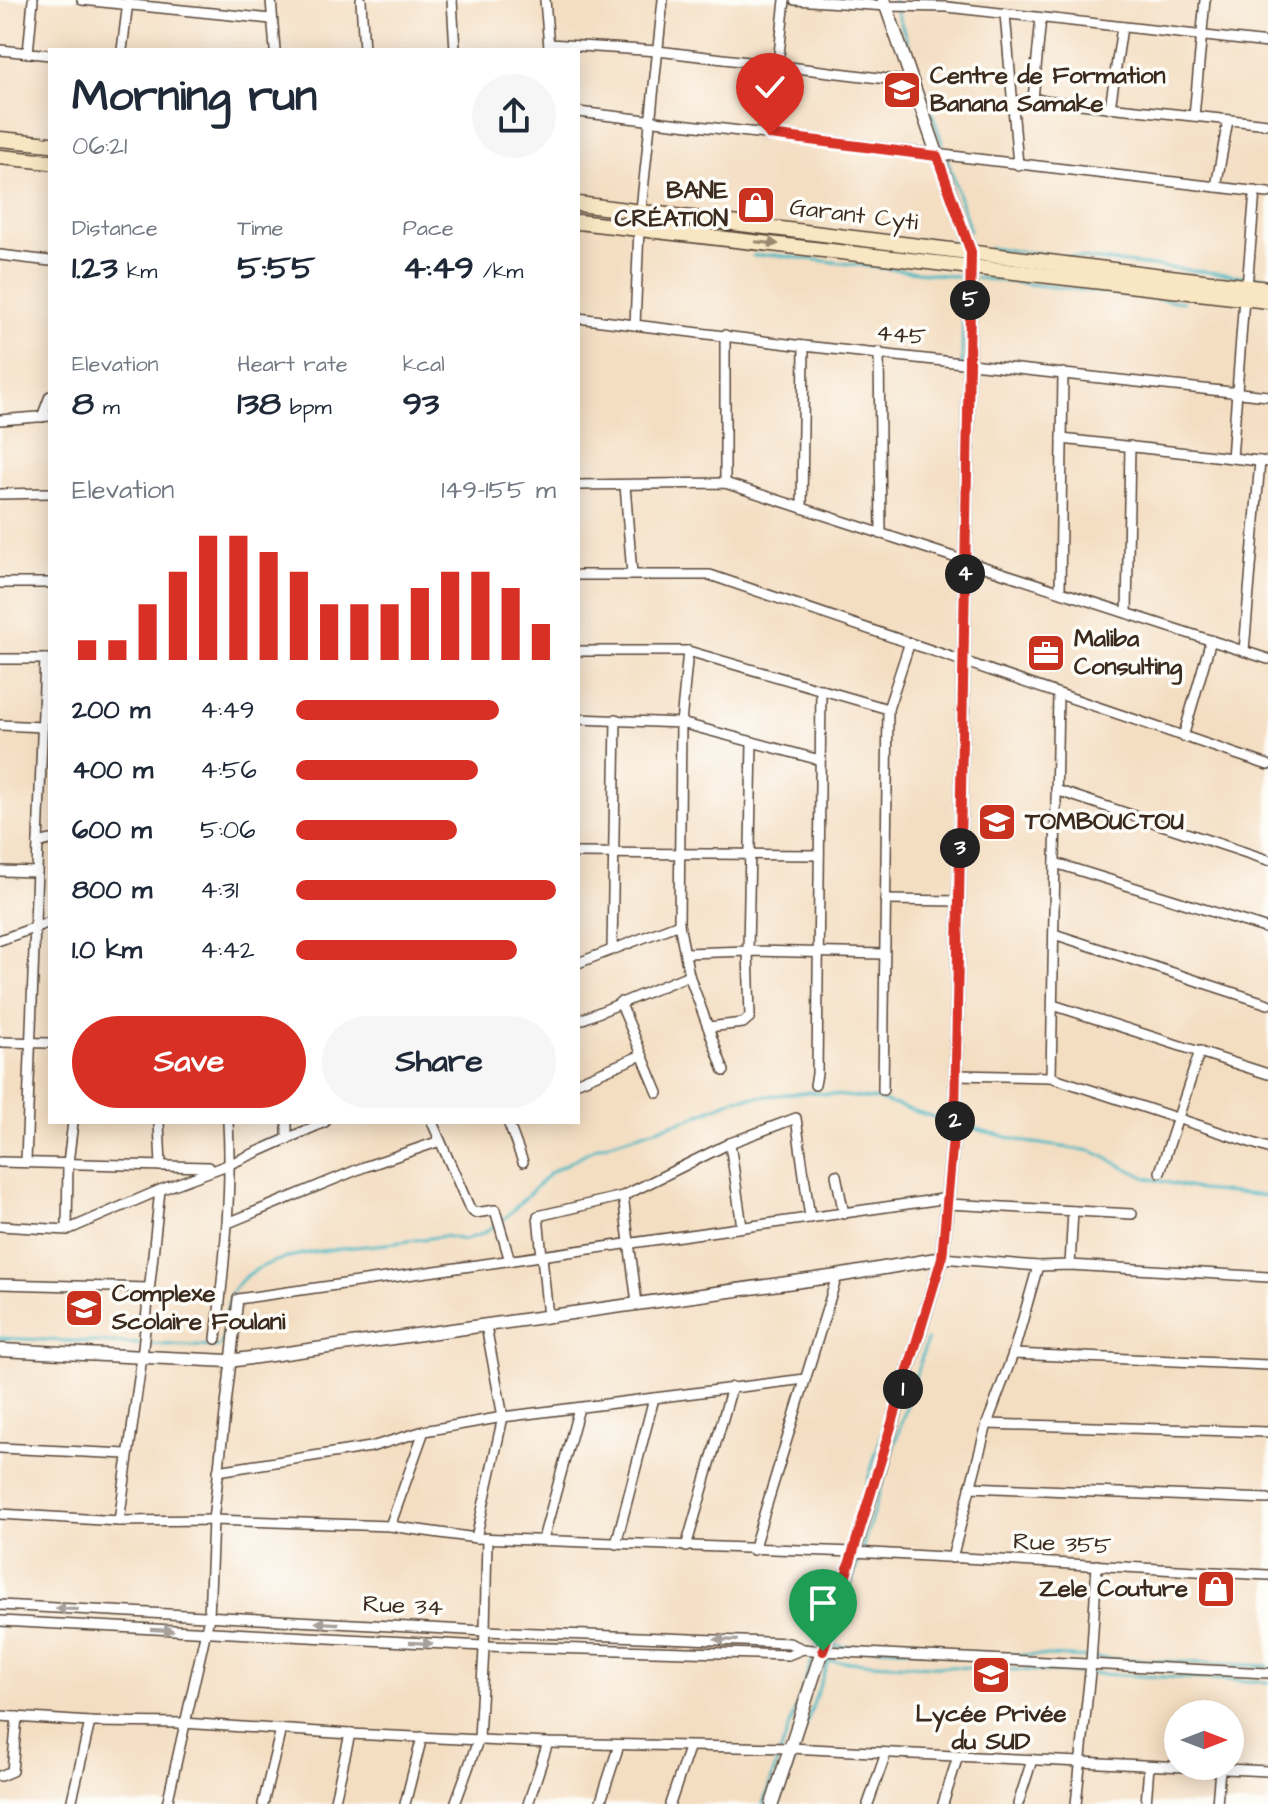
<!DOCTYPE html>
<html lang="en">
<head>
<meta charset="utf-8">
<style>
  body { margin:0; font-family:"Architects Daughter",sans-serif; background:#f6f6f7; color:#1f2937; height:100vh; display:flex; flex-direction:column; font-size:30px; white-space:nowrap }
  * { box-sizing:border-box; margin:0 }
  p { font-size:26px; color:#747a83 }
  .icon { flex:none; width:44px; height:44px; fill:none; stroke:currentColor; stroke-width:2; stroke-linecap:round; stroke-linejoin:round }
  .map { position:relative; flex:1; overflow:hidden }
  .details { position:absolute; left:48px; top:48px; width:532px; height:1076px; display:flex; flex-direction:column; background:#fff; border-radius:0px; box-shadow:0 4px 20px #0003 }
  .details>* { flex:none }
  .needle { width:52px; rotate:90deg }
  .controls { position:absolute; left:1164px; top:1700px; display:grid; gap:16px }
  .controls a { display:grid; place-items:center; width:80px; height:80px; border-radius:50%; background:#fff; box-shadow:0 4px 20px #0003; font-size:40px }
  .pin { position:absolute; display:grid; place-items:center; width:68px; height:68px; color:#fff; margin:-82px -34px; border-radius:50% 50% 50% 0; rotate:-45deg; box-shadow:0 0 8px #0007 }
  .pin .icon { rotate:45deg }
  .km { position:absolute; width:40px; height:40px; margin:-20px; border-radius:50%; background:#222; color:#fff; font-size:22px; line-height:40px; text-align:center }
  .round { display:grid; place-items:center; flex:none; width:84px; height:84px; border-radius:42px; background:#f6f6f7 }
  .head { display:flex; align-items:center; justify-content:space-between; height:136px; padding:0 24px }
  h1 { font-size:44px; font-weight:700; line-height:60px }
  .figures { display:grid; grid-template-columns:repeat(3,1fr); gap:12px; height:136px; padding:8px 24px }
  .figures div { display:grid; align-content:center }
  .figures b { font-size:34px; font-weight:700 }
  .figures small { font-size:22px; font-weight:400 }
  .figures p { font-size:22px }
  .chart { height:224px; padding:16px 24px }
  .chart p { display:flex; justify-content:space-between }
  .chart svg { width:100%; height:144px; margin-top:8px; stroke:#d93025; stroke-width:6 }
  .button { display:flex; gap:16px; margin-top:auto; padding:16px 24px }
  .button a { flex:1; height:92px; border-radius:48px; background:#d93025; color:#fff; font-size:32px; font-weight:700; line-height:92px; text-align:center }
  .button a+a { background:#f6f6f7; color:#1f2937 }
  ul { padding:0 24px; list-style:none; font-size:26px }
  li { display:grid; grid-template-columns:128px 96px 1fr; align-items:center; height:60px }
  li i { height:20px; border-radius:10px; background:#d93025 }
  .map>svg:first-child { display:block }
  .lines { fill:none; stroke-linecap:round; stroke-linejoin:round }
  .stream { stroke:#49b7c2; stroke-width:3 }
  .minor-casing { stroke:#574537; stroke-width:12 }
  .tertiary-casing { stroke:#574537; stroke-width:15 }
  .secondary-casing { stroke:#574537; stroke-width:17 }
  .minor { stroke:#fff; stroke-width:9 }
  .tertiary { stroke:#fff; stroke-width:12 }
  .secondary { stroke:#f9e7c3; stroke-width:14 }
  .oneway { fill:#9a8870 }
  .oneway2 { fill:#a79f9a }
  .route-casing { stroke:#fff; stroke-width:16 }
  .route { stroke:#d93025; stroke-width:10 }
  .labels { text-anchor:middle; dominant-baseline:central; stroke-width:7; stroke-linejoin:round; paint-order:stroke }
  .poi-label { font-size:24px; font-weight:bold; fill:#3b2a1e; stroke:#fdfcf7; text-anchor:start }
  .street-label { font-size:24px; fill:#3b2a1e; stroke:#fdfcf7 }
</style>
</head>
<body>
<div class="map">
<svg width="1268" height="1804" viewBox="0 0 1268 1804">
  <rect width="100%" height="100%" fill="#fdfcf7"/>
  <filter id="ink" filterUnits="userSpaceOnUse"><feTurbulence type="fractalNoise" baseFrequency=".0125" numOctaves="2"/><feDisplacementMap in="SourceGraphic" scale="16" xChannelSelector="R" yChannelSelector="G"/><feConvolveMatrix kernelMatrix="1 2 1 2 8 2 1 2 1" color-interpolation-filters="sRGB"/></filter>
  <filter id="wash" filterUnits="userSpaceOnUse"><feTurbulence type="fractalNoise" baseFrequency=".006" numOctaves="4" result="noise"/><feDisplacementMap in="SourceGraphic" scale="32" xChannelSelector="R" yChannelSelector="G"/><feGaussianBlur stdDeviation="1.8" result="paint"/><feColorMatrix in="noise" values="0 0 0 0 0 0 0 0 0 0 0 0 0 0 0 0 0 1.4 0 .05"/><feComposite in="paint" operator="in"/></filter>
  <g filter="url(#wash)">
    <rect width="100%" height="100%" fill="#f4dec2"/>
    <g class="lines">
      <g class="stream">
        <path d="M893,0L945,151"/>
        <path d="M947,158L970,231"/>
        <path d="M922,239L962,244"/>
        <path d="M990,248L1244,276"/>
        <path d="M753,256L774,255L968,278"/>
        <path d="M1252,276L1268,278"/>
        <path d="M976,278L1183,302"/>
        <path d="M962,374L963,277"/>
        <path d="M957,1124L1026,1142L1092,1151L1147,1178L1201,1190L1268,1196"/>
        <path d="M394,1243L444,1236L464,1240L482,1234L505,1218L550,1173L597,1147L689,1119L735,1099L809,1092L880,1100L949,1122"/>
        <path d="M0,1338L140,1344"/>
        <path d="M148,1344L217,1347L221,1345C225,1331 226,1301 233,1290C262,1248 349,1249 396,1243"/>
        <path d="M847,1549L906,1354"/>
        <path d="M862,1549L927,1340"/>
        <path d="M830,1607L845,1553"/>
        <path d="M833,1646L1268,1666"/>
        <path d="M828,1661L1268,1682"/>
        <path d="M763,1804L820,1637"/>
        <path d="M779,1804L828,1661L860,1557"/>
      </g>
    </g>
  </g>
  <g filter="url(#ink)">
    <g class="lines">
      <defs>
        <g id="minor">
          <path d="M82,0L271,19"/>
          <path d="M271,0L275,50"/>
          <path d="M361,0L364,50"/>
          <path d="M452,0L455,50"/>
          <path d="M545,0L549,47"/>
          <path d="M795,0L887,6L947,7L1268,43"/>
          <path d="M1005,14L1018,165"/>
          <path d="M549,44L658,51L912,82"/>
          <path d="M0,50L50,55"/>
          <path d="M122,50L128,2"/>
          <path d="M28,53L33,0"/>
          <path d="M1033,99L1041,18"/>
          <path d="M1012,102L1033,99L1268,124"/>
          <path d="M1110,108L1122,27"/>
          <path d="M578,112L1268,193"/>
          <path d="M1194,116L1205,0"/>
          <path d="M770,135L785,0"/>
          <path d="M1216,187L1228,120"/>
          <path d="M0,255L50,261"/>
          <path d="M1247,287L1255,191"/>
          <path d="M578,318L804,346L1268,396"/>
          <path d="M635,325L639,229L663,0"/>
          <path d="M879,352L881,534"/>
          <path d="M42,417L50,396"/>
          <path d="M0,420L50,416"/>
          <path d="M1062,439L1268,462"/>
          <path d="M1232,458L1244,298"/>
          <path d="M725,483V335"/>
          <path d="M578,485L725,483L1268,659"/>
          <path d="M625,485L632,574"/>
          <path d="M0,494L50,493"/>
          <path d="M802,508L804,346"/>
          <path d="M578,575H710L1268,765"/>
          <path d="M0,583H50"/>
          <path d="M1060,591L1063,373"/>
          <path d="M1127,613L1130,446"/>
          <path d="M578,651H688L888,709"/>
          <path d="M688,651L681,723L679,924L689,975L724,1071"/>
          <path d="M1244,651L1260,461"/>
          <path d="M0,659H49"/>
          <path d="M578,719L681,723L820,760"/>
          <path d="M0,725L43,727"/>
          <path d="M1183,737L1211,640"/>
          <path d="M1056,790L1268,860"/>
          <path d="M38,843L50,840"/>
          <path d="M578,853L819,855"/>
          <path d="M1055,863L1268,929"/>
          <path d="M0,871L37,872"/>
          <path d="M885,900L959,901"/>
          <path d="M1054,934L1268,1004"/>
          <path d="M0,940L50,922"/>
          <path d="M612,950L616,719"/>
          <path d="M686,953L748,951L884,954"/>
          <path d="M578,963L679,924"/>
          <path d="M620,1002L658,1093"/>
          <path d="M1053,1005L1268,1074"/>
          <path d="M578,1021L689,975"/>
          <path d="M709,1027L743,1023L750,1017L748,951L752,742"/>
          <path d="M0,1042L50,1043"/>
          <path d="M956,1075L1051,1077L1268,1148"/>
          <path d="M1051,1077L1058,694"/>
          <path d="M578,1082L642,1055"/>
          <path d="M815,1085L817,1074L821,689"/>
          <path d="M883,1090L888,709L909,645"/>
          <path d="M159,1122L161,1166"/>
          <path d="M432,1122L470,1209L475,1213L495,1210L510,1261"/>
          <path d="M508,1122L523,1162"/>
          <path d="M287,1139V1122"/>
          <path d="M730,1143L742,1227"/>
          <path d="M26,1161L45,659"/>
          <path d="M0,1162L208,1167"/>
          <path d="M1160,1172L1200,1051"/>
          <path d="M836,1175L844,1214"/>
          <path d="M623,1196L637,1303"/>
          <path d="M948,1204L1132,1214"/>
          <path d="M228,1223L364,1167L440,1141"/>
          <path d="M0,1226L67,1230L160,1190L230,1164L325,1122"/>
          <path d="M67,1230L68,1163L73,1122"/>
          <path d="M942,1258L1038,1266L1070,1265L1268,1277"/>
          <path d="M1070,1265L1073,1211"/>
          <path d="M0,1284L149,1288"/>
          <path d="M548,1317L538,1216L623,1196L730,1143L796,1118L810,1218"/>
          <path d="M216,1339C224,1266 232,1195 228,1122"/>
          <path d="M1013,1354L1268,1365"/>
          <path d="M987,1424L1268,1432"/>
          <path d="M0,1448L127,1454"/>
          <path d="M218,1471L371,1447L424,1431L503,1417L805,1379"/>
          <path d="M970,1487L1268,1499"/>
          <path d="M0,1514L119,1521L213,1520L390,1526L476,1538L854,1552L1268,1575"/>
          <path d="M119,1521L142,1357L160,1190"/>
          <path d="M390,1526L424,1431"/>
          <path d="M476,1538L503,1417L486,1326"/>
          <path d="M543,1539L579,1408"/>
          <path d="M616,1544L654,1398"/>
          <path d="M686,1547L732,1387"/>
          <path d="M753,1550L837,1276"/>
          <path d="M952,1558L987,1424L1013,1354L1038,1266"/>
          <path d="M0,1605L485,1631L789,1643L803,1649L823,1651L1268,1673"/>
          <path d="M0,1621L484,1646L788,1655L803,1649"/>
          <path d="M0,1716L90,1722L183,1723L350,1734L548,1743L790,1748L1268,1771"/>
          <path d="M0,1776L12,1771L17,1717"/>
          <path d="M71,1804L90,1722"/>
          <path d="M167,1804L209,1617L213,1520L238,1299L949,1198"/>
          <path d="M263,1804L281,1729"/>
          <path d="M334,1804L350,1734"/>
          <path d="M405,1804L422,1737"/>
          <path d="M455,1804L479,1738L485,1631L487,1538"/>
          <path d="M528,1804L548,1743"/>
          <path d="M600,1804L619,1745"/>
          <path d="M670,1804L689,1748"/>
          <path d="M868,1804L886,1753"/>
          <path d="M943,1804L958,1756"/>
          <path d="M1018,1804L1032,1760"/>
          <path d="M1076,1804L1091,1663L1097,1565"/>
          <path d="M1146,1804L1149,1766"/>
          <path d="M1217,1804L1220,1769"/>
        </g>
        <g id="tertiary">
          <path d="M0,1350L229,1361L837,1276L942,1258"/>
          <path d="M772,1804L854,1552L942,1258L955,1116L971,252L884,0"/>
        </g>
        <g id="secondary">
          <path d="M0,139L50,144"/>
          <path d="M0,157L50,162"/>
          <path d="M578,204L1268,289"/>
          <path d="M578,222L1268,301"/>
        </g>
      </defs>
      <use href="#minor" class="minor-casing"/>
      <use href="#tertiary" class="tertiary-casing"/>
      <use href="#secondary" class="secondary-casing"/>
      <use href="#minor" class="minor"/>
      <use href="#tertiary" class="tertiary"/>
      <use href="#secondary" class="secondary"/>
    </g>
    <defs><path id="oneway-solid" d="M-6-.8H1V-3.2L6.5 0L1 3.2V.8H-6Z" transform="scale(2)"/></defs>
    <use class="oneway" href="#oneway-solid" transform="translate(767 243) rotate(6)"/>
    <g class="oneway2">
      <use href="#oneway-solid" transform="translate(67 1609) rotate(-177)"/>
      <use href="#oneway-solid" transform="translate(327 1623) rotate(-177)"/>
      <use href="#oneway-solid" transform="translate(162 1630) rotate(3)"/>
      <use href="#oneway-solid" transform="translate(726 1640) rotate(-178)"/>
      <use href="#oneway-solid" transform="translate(421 1643) rotate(3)"/>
    </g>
  </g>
  <g class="lines" filter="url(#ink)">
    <defs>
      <path id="route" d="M770,135L937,156L971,252L955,1116L942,1258L823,1651"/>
    </defs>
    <use href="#route" class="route-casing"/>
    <use href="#route" class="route"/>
  </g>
  <defs>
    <symbol id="university-square" viewBox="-11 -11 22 22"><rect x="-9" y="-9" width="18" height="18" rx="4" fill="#c8321e" stroke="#fdfcf7"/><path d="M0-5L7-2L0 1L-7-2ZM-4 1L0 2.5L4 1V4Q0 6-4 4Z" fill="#fff"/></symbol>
    <symbol id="shop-square" viewBox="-11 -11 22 22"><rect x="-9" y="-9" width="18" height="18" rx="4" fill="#c8321e" stroke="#fdfcf7"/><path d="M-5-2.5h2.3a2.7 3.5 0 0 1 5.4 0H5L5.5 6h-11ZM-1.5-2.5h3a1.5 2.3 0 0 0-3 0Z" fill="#fff"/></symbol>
    <symbol id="office-square" viewBox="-11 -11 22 22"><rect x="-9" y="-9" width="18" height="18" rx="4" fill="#c8321e" stroke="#fdfcf7"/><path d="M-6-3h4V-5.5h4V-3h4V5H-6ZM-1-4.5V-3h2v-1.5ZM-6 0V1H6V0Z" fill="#fff"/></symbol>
    <symbol id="school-square" viewBox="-11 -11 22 22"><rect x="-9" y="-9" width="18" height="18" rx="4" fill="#c8321e" stroke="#fdfcf7"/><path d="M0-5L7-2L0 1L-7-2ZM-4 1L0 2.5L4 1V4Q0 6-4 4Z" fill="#fff"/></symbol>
  </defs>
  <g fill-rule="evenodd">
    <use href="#university-square" x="880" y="68" width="44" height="44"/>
    <use href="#shop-square" x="734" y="183" width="44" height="44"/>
    <use href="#office-square" x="1024" y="631" width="44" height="44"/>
    <use href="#school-square" x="975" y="800" width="44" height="44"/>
    <use href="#school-square" x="62" y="1286" width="44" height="44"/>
    <use href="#shop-square" x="1194" y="1567" width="44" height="44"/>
    <use href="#school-square" x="969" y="1653" width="44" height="44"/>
  </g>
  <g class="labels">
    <g class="poi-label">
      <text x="930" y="76">Centre de Formation<tspan x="930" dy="28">Banana Samake</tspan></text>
      <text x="728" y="191" text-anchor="end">BANE<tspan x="728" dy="28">CRÉATION</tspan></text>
      <text x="1074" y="639">Maliba<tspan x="1074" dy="28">Consulting</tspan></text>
      <text x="1025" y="822">TOMBOUCTOU</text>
      <text x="112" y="1294">Complexe<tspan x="112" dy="28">Scolaire Foulani</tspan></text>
      <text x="1188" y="1589" text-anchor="end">Zele Couture</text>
      <text x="991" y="1714" text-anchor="middle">Lycée Privée<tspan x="991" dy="28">du SUD</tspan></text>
    </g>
    <g class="street-label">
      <text transform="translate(854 215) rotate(7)">Garant Cyti</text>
      <text transform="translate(901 335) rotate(6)">445</text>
      <text transform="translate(1062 1544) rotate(3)">Rue 355</text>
      <text transform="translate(403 1606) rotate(3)">Rue 34</text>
    </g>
  </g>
</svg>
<div class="controls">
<a><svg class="needle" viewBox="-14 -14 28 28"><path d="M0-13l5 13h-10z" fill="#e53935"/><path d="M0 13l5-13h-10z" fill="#747a83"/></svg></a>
</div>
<div class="pin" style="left:823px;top:1651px;background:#1e9e55"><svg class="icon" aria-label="arrive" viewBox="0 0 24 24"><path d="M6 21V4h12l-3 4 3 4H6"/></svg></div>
<div class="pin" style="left:770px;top:135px;background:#d93025"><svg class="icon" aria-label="check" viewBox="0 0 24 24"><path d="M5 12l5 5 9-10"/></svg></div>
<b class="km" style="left:903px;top:1389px">1</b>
<b class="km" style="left:955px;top:1121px">2</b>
<b class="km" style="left:960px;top:848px">3</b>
<b class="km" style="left:965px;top:574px">4</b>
<b class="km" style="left:970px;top:300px">5</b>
<section class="details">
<div class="head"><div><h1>Morning run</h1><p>06:21</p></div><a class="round"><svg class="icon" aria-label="share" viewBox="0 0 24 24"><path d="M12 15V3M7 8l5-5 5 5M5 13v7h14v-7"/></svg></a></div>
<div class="figures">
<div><p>Distance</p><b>1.23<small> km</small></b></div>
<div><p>Time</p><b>5:55</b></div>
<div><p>Pace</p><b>4:49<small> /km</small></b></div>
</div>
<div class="figures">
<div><p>Elevation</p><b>8<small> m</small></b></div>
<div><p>Heart rate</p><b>138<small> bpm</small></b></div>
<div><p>kcal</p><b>93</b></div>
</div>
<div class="chart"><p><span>Elevation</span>149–155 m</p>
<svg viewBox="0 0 160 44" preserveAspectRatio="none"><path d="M5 44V38M15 44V38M25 44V27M35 44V17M45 44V6M55 44V6M65 44V11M75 44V17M85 44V27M95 44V27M105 44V27M115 44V22M125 44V17M135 44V17M145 44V22M155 44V33"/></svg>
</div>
<ul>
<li><b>200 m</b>4:49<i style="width:78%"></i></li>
<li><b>400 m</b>4:56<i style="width:70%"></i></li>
<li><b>600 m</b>5:06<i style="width:62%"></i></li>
<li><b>800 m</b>4:31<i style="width:100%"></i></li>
<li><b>1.0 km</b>4:42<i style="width:85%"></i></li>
</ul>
<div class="button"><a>Save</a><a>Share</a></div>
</section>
</div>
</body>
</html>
